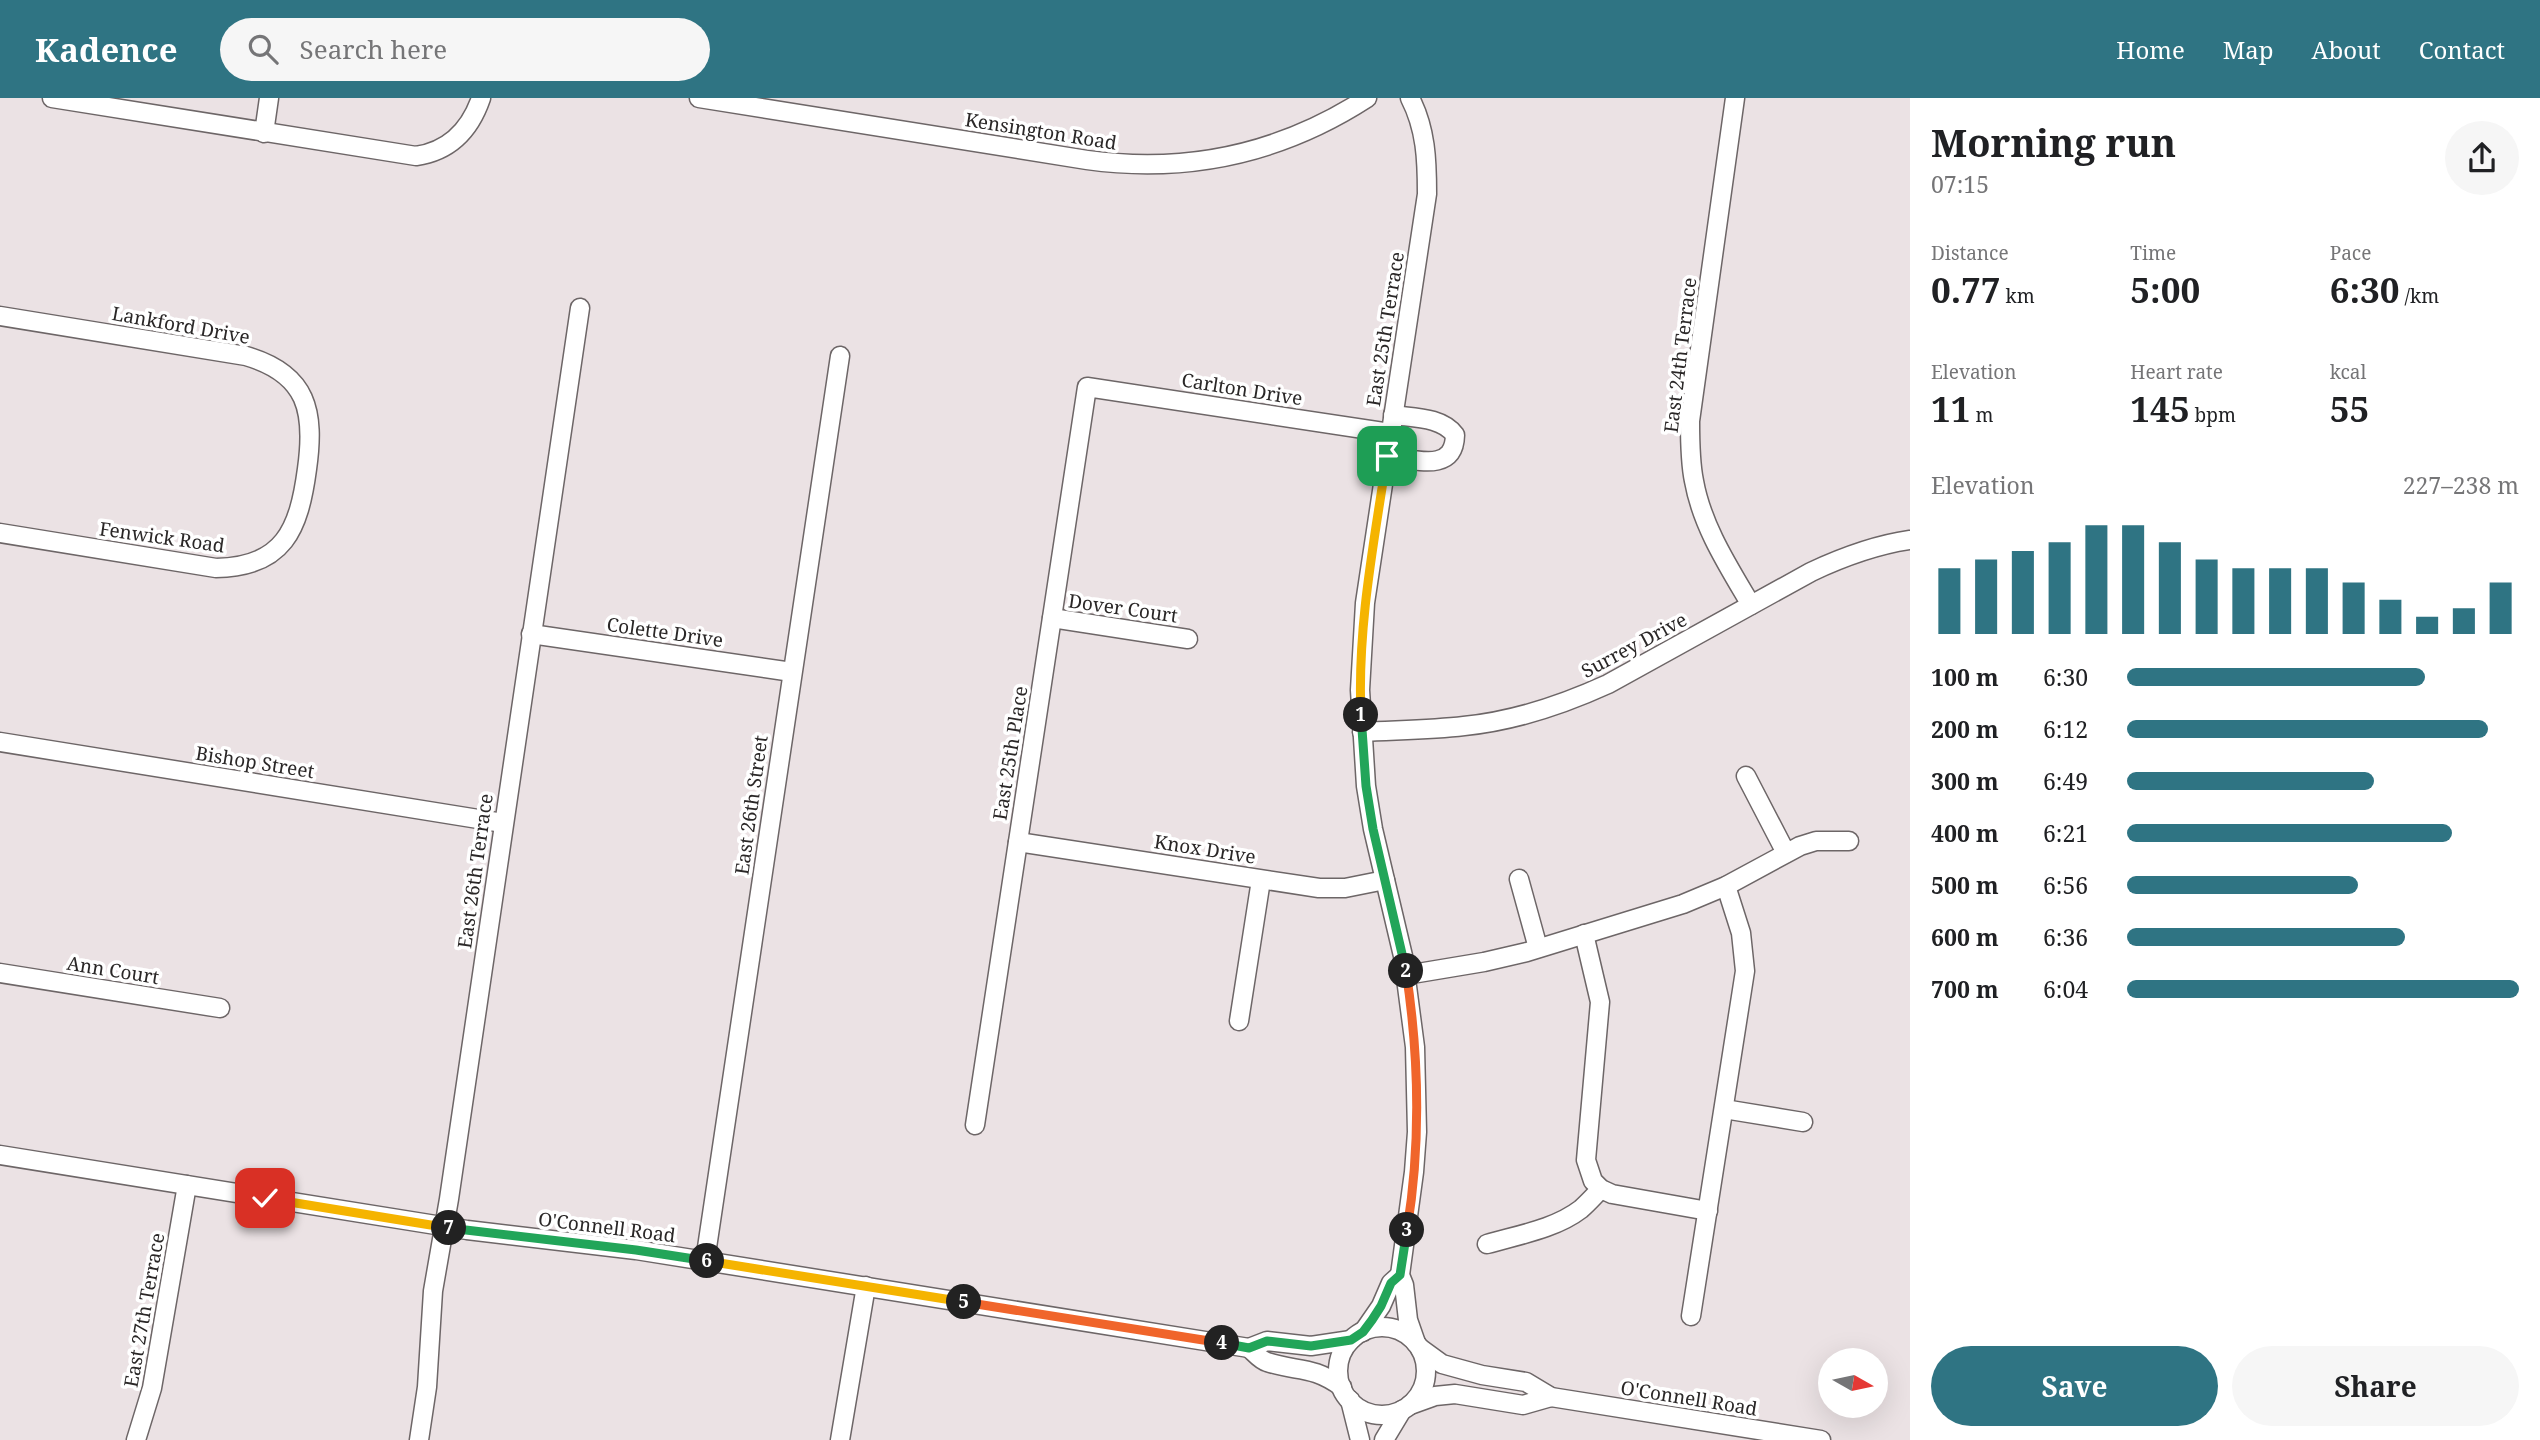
<!DOCTYPE html>
<html lang="en">
<head>
<meta charset="utf-8">
<style>
  body { margin:0; font-family:"Noto Serif",serif; background:#f6f6f6; color:#202124; height:100vh; display:flex; flex-direction:column; font-size:26px; white-space:nowrap }
  * { box-sizing:border-box; margin:0 }
  p { font-size:23px; color:#757577 }
  .icon { flex:none; width:38px; height:38px; fill:none; stroke:currentColor; stroke-width:2; stroke-linecap:round; stroke-linejoin:round }
  .map { position:relative; flex:1; overflow:hidden }
  .drawer { display:flex; flex-direction:column; background:#fff; width:630px }
  .drawer>* { flex:none }
  .needle { width:46px; rotate:99deg }
  .controls { position:absolute; left:1818px; top:1250px; display:grid; gap:14px }
  .controls a { display:grid; place-items:center; width:70px; height:70px; border-radius:50%; background:#fff; box-shadow:0 7px 28px #0002; font-size:35px }
  .pin { position:absolute; display:grid; place-items:center; width:60px; height:60px; color:#fff; margin:-30px; border-radius:14px; box-shadow:0 4px 10px #0006 }
  .km { position:absolute; width:35px; height:35px; margin:-18px; border-radius:50%; background:#222; color:#fff; font-size:19px; line-height:35px; text-align:center }
  .round { display:grid; place-items:center; flex:none; width:74px; height:74px; border-radius:37px; background:#f6f6f6 }
  .overview { display:flex; align-items:center; justify-content:space-between; height:119px; padding:0 21px }
  h1 { font-size:38px; font-weight:700; line-height:52px }
  .figures { display:grid; grid-template-columns:repeat(3,1fr); gap:10px; height:119px; padding:7px 21px }
  .figures div { display:grid; align-content:center }
  .figures b { font-size:35px; font-weight:700 }
  .figures small { font-size:19px; font-weight:400 }
  .figures p { font-size:19px }
  .chart { height:196px; padding:14px 21px }
  .chart p { display:flex; justify-content:space-between }
  .chart svg { width:100%; height:126px; margin-top:7px; stroke:#2f7483; stroke-width:6 }
  .cta { display:flex; gap:14px; margin-top:auto; padding:14px 21px }
  .cta a { flex:1; height:80px; border-radius:42px; background:#2f7483; color:#fff; font-size:28px; font-weight:700; line-height:80px; text-align:center }
  .cta a+a { background:#f6f6f6; color:#202124 }
  ul { padding:0 21px; list-style:none; font-size:23px }
  li { display:grid; grid-template-columns:112px 84px 1fr; align-items:center; height:52px }
  li i { height:18px; border-radius:9px; background:#2f7483 }
  header { display:flex; align-items:center; gap:42px; box-sizing:border-box; height:98px; padding:0 35px; background:#2f7483; color:#fff }
  header strong { font-size:33px }
  nav { display:flex; gap:38px; margin-inline-start:auto; font-size:24px }
  .search { width:490px; height:63px; background:#f6f6f6; display:flex; align-items:center; gap:18px; box-sizing:border-box; padding:0 24px; border-radius:38px; color:#757577; font-size:26px }
  main { display:flex; flex:1; min-height:0 }
  .map>svg:first-child { display:block }
  .lines { fill:none; stroke-linecap:round; stroke-linejoin:round }
  .minor-casing { stroke:#6d6667; stroke-width:21 }
  .minor { stroke:#fff; stroke-width:18 }
  .split-1-casing { stroke:#fff; stroke-width:14 }
  .split-2-casing { stroke:#fff; stroke-width:14 }
  .split-3-casing { stroke:#fff; stroke-width:14 }
  .split-4-casing { stroke:#fff; stroke-width:14 }
  .split-5-casing { stroke:#fff; stroke-width:14 }
  .split-6-casing { stroke:#fff; stroke-width:14 }
  .split-7-casing { stroke:#fff; stroke-width:14 }
  .split-8-casing { stroke:#fff; stroke-width:14 }
  .split-1 { stroke:#f5b400; stroke-width:9 }
  .split-2 { stroke:#22a559; stroke-width:9 }
  .split-3 { stroke:#f0652b; stroke-width:9 }
  .split-4 { stroke:#22a559; stroke-width:9 }
  .split-5 { stroke:#f0652b; stroke-width:9 }
  .split-6 { stroke:#f5b400; stroke-width:9 }
  .split-7 { stroke:#22a559; stroke-width:9 }
  .split-8 { stroke:#f5b400; stroke-width:9 }
  .labels { text-anchor:middle; dominant-baseline:central; stroke-width:7; stroke-linejoin:round; paint-order:stroke }
  .street-label { font-size:19px; fill:#2a2727; stroke:#fff }
</style>
</head>
<body>
<header>
<strong>Kadence</strong>
<div class="search"><svg class="icon" aria-label="search" viewBox="0 0 24 24"><circle cx="10" cy="10" r="6"/><path d="M15 15l6 6"/></svg>Search here</div>
<nav><a>Home</a><a>Map</a><a>About</a><a>Contact</a></nav>
</header>
<main>
<div class="map">
<svg width="1910" height="1342" viewBox="0 0 1910 1342">
  <rect width="100%" height="100%" fill="#ebe2e4"/>
  <g class="lines">
    <defs>
      <g id="minor">
        <path d="M52,0L416,58C450,53 470,32 481,0"/>
        <path d="M699,0L1087,62C1188,76 1282,55 1367,0"/>
        <path d="M1410,0C1426,31 1427,62 1427,96L1365,505L1360,592L1366,688L1373,731L1403,858L1415,949L1417,1034L1414,1074L1400,1177L1404,1187L1408,1222L1416,1245"/>
        <path d="M1735,0L1690,323C1690,343 1690,364 1694,383C1702,428 1728,468 1751,507"/>
        <path d="M264,35L269,0"/>
        <path d="M0,218L246,258C308,276 315,314 307,371C299,431 284,469 216,470L0,435"/>
        <path d="M1387,358C1414,361 1454,376 1455,337C1442,319 1414,320 1393,317"/>
        <path d="M1052,520L1188,541"/>
        <path d="M531,536L792,574"/>
        <path d="M1362,634C1396,632 1430,632 1464,628C1515,623 1562,607 1608,586L1811,474C1843,459 1875,447 1910,442"/>
        <path d="M0,644L503,725"/>
        <path d="M1746,678L1786,755"/>
        <path d="M1018,744L1319,790H1345L1385,782"/>
        <path d="M1519,781L1538,850"/>
        <path d="M1584,836L1600,904L1586,1062L1593,1083L1601,1091L1612,1096L1708,1113"/>
        <path d="M0,875L220,910"/>
        <path d="M1406,877L1484,864L1527,854L1683,806L1726,788L1800,748L1816,743H1849"/>
        <path d="M1239,923L1261,782"/>
        <path d="M1724,1011L1803,1024"/>
        <path d="M975,1027L1087,289L1390,335"/>
        <path d="M0,1057L467,1132L636,1152L1249,1250L1267,1243L1311,1248L1351,1242"/>
        <path d="M1487,1146C1518,1137 1555,1131 1581,1111C1588,1105 1594,1098 1601,1091"/>
        <path d="M705,1163L840,258"/>
        <path d="M1691,1218L1745,873L1741,835L1726,788"/>
        <circle cx="1382" cy="1273" r="44"/>
        <path d="M1363,1234L1381,1208L1391,1185L1400,1177"/>
        <path d="M1249,1250C1254,1254 1260,1262 1267,1264C1297,1274 1312,1267 1342,1289"/>
        <path d="M1420,1250L1442,1266L1482,1277L1526,1284L1551,1299L1821,1342"/>
        <path d="M1350,1302L1360,1342"/>
        <path d="M1410,1307L1435,1298L1455,1296L1523,1307L1551,1299"/>
        <path d="M136,1342L152,1290L187,1087"/>
        <path d="M419,1342L427,1289L433,1193L449,1101L580,210"/>
        <path d="M840,1342L866,1188"/>
        <path d="M1384,1342L1402,1312"/>
      </g>
    </defs>
    <use href="#minor" class="minor-casing"/>
    <use href="#minor" class="minor"/>
  </g>
  <g class="lines">
    <defs>
      <path id="split-1" d="M1361,617C1357,530 1374,444 1387,358"/>
      <path id="split-2" d="M1361,617L1366,688L1373,731L1406,873"/>
      <path id="split-3" d="M1406,873C1419,958 1421,1046 1407,1132"/>
      <path id="split-4" d="M1222,1245L1249,1250L1267,1243L1311,1248L1351,1242L1363,1234L1372,1222L1381,1208L1391,1185L1400,1177L1407,1132"/>
      <path id="split-5" d="M964,1204L1222,1245"/>
      <path id="split-6" d="M707,1163L964,1204"/>
      <path id="split-7" d="M449,1130L636,1152L707,1163"/>
      <path id="split-8" d="M265,1100L449,1130"/>
    </defs>
    <use href="#split-1" class="split-1-casing"/>
    <use href="#split-2" class="split-2-casing"/>
    <use href="#split-3" class="split-3-casing"/>
    <use href="#split-4" class="split-4-casing"/>
    <use href="#split-5" class="split-5-casing"/>
    <use href="#split-6" class="split-6-casing"/>
    <use href="#split-7" class="split-7-casing"/>
    <use href="#split-8" class="split-8-casing"/>
    <use href="#split-1" class="split-1"/>
    <use href="#split-2" class="split-2"/>
    <use href="#split-3" class="split-3"/>
    <use href="#split-4" class="split-4"/>
    <use href="#split-5" class="split-5"/>
    <use href="#split-6" class="split-6"/>
    <use href="#split-7" class="split-7"/>
    <use href="#split-8" class="split-8"/>
  </g>
  <g class="labels">
    <g class="street-label">
      <text transform="translate(1041 33) rotate(9)">Kensington Road</text>
      <text transform="translate(181 227) rotate(10)">Lankford Drive</text>
      <text transform="translate(1385 231) rotate(-81)">East 25th Terrace</text>
      <text transform="translate(1680 257) rotate(-83)">East 24th Terrace</text>
      <text transform="translate(1242 291) rotate(9)">Carlton Drive</text>
      <text transform="translate(162 439) rotate(8)">Fenwick Road</text>
      <text transform="translate(1123 510) rotate(8)">Dover Court</text>
      <text transform="translate(665 534) rotate(8)">Colette Drive</text>
      <text transform="translate(1634 547) rotate(-28)">Surrey Drive</text>
      <text transform="translate(1010 655) rotate(-81)">East 25th Place</text>
      <text transform="translate(255 664) rotate(9)">Bishop Street</text>
      <text transform="translate(751 707) rotate(-82)">East 26th Street</text>
      <text transform="translate(1205 751) rotate(9)">Knox Drive</text>
      <text transform="translate(475 773) rotate(-82)">East 26th Terrace</text>
      <text transform="translate(113 872) rotate(9)">Ann Court</text>
      <text transform="translate(607 1129) rotate(7)">O'Connell Road</text>
      <text transform="translate(144 1212) rotate(-80)">East 27th Terrace</text>
      <text transform="translate(1689 1300) rotate(9)">O'Connell Road</text>
    </g>
  </g>
</svg>
<div class="controls">
<a><svg class="needle" viewBox="-14 -14 28 28"><path d="M0-13l5 13h-10z" fill="#e53935"/><path d="M0 13l5-13h-10z" fill="#757577"/></svg></a>
</div>
<div class="pin" style="left:1387px;top:358px;background:#1e9e55"><svg class="icon" aria-label="arrive" viewBox="0 0 24 24"><path d="M6 21V4h12l-3 4 3 4H6"/></svg></div>
<div class="pin" style="left:265px;top:1100px;background:#d93025"><svg class="icon" aria-label="check" viewBox="0 0 24 24"><path d="M5 12l5 5 9-10"/></svg></div>
<b class="km" style="left:1361px;top:617px">1</b>
<b class="km" style="left:1406px;top:873px">2</b>
<b class="km" style="left:1407px;top:1132px">3</b>
<b class="km" style="left:1222px;top:1245px">4</b>
<b class="km" style="left:964px;top:1204px">5</b>
<b class="km" style="left:707px;top:1163px">6</b>
<b class="km" style="left:449px;top:1130px">7</b>
</div>
<section class="drawer">
<div class="overview"><div><h1>Morning run</h1><p>07:15</p></div><a class="round"><svg class="icon" aria-label="share" viewBox="0 0 24 24"><path d="M12 15V3M7 8l5-5 5 5M5 13v7h14v-7"/></svg></a></div>
<div class="figures">
<div><p>Distance</p><b>0.77<small> km</small></b></div>
<div><p>Time</p><b>5:00</b></div>
<div><p>Pace</p><b>6:30<small> /km</small></b></div>
</div>
<div class="figures">
<div><p>Elevation</p><b>11<small> m</small></b></div>
<div><p>Heart rate</p><b>145<small> bpm</small></b></div>
<div><p>kcal</p><b>55</b></div>
</div>
<div class="chart"><p><span>Elevation</span>227–238 m</p>
<svg viewBox="0 0 160 44" preserveAspectRatio="none"><path d="M5 44V21M15 44V18M25 44V15M35 44V12M45 44V6M55 44V6M65 44V12M75 44V18M85 44V21M95 44V21M105 44V21M115 44V26M125 44V32M135 44V38M145 44V35M155 44V26"/></svg>
</div>
<ul>
<li><b>100 m</b>6:30<i style="width:76%"></i></li>
<li><b>200 m</b>6:12<i style="width:92%"></i></li>
<li><b>300 m</b>6:49<i style="width:63%"></i></li>
<li><b>400 m</b>6:21<i style="width:83%"></i></li>
<li><b>500 m</b>6:56<i style="width:59%"></i></li>
<li><b>600 m</b>6:36<i style="width:71%"></i></li>
<li><b>700 m</b>6:04<i style="width:100%"></i></li>
</ul>
<div class="cta"><a>Save</a><a>Share</a></div>
</section>
</main>
</body>
</html>
